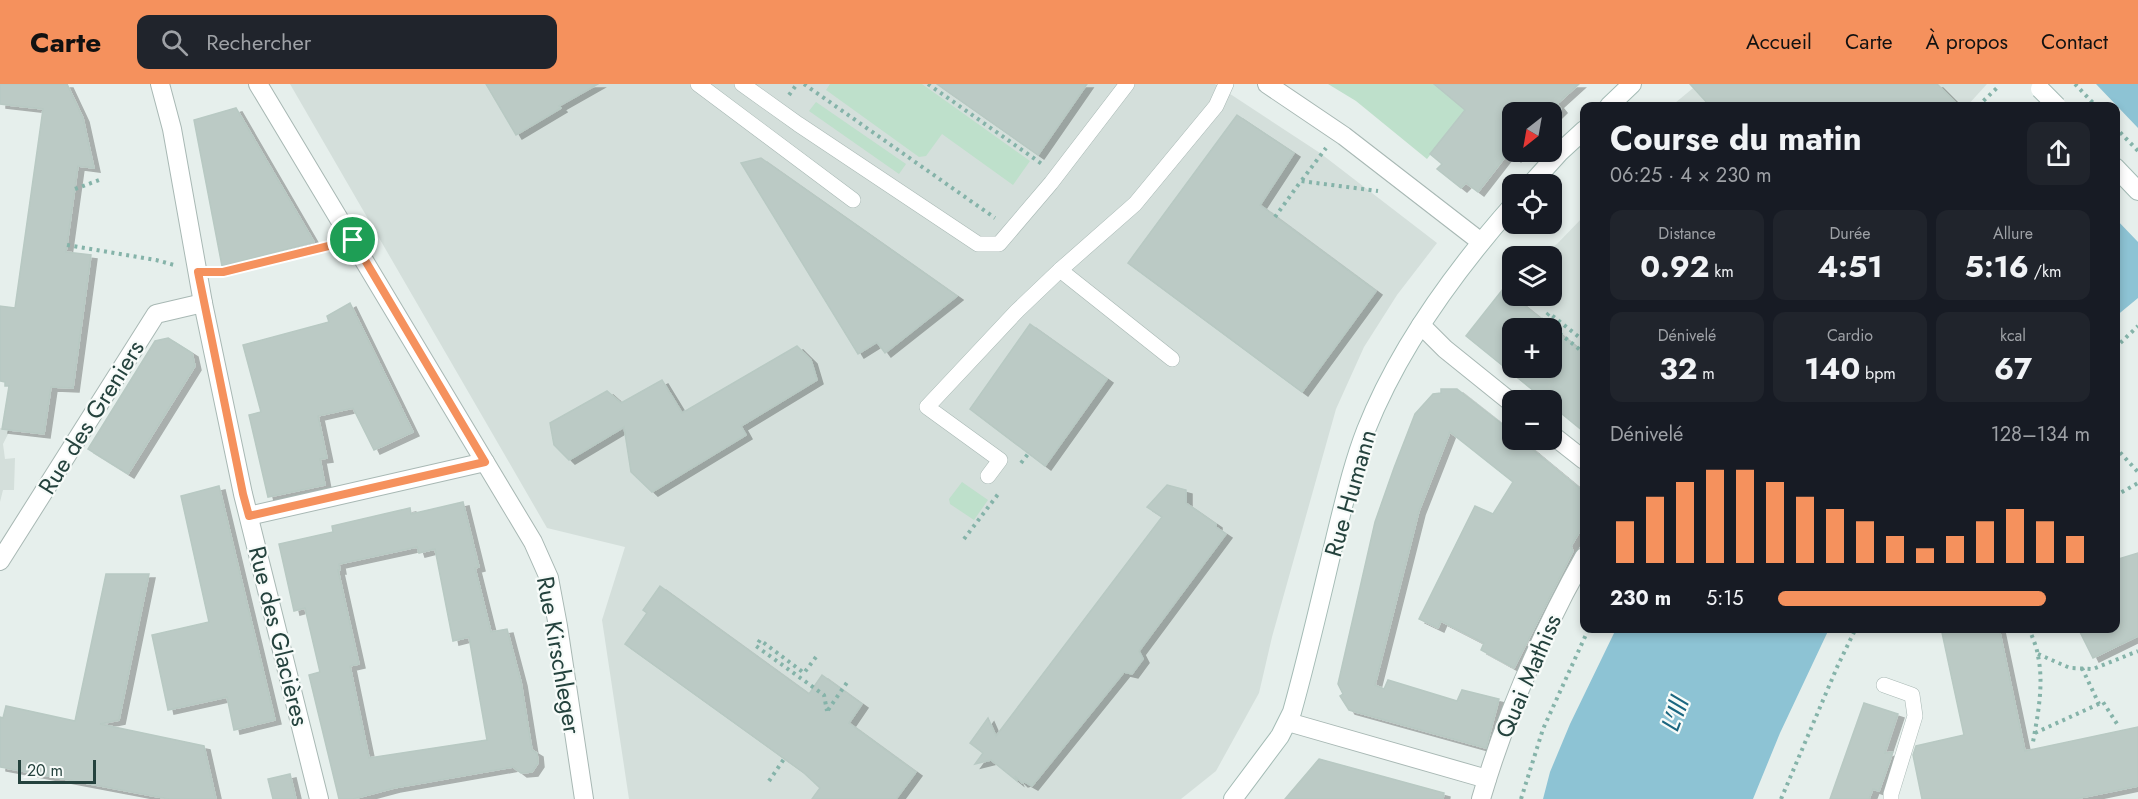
<!DOCTYPE html>
<html lang="fr">
<head>
<meta charset="utf-8">
<style>
  body { margin:0; font-family:Jost,sans-serif; background:#20242c; color:#f1f3f6; height:100vh; display:flex; flex-direction:column; font-size:22px; white-space:nowrap }
  * { box-sizing:border-box; margin:0 }
  p { font-size:20px; color:#9ea1a6 }
  .icon { flex:none; width:33px; height:33px; fill:none; stroke:currentColor; stroke-width:2; stroke-linecap:round; stroke-linejoin:round }
  .map { position:relative; flex:1; overflow:hidden }
  .side { position:absolute; left:1580px; top:18px; width:540px; height:531px; display:flex; flex-direction:column; background:#171b24; border-radius:12px; box-shadow:0 3px 9px #0003 }
  .side>* { flex:none }
  .needle { width:39px; rotate:211deg }
  .buttons { position:absolute; left:1502px; top:18px; display:grid; gap:12px }
  .buttons a { display:grid; place-items:center; width:60px; height:60px; border-radius:12px; background:#171b24; box-shadow:0 3px 9px #0003; font-size:30px }
  .scale { position:absolute; left:18px; bottom:15px; width:78px; box-sizing:border-box; padding-left:6px; border:3px solid #24423d; border-top:0; font-size:16px; line-height:21px; white-space:nowrap; color:#24423d; -webkit-text-stroke:4px #f7fbf9; paint-order:stroke }
  .pin { position:absolute; display:grid; place-items:center; width:51px; height:51px; color:#fff; margin:-26px; border:3px solid #fff; border-radius:50%; box-shadow:0 2px 6px #0007 }
  .round { display:grid; place-items:center; flex:none; width:63px; height:63px; border-radius:12px; background:#20242c }
  .headline { display:flex; align-items:center; justify-content:space-between; height:102px; padding:0 30px }
  h1 { font-size:33px; font-weight:700; line-height:45px }
  .stats { display:grid; grid-template-columns:repeat(3,1fr); gap:9px; height:102px; padding:6px 30px }
  .stats div { display:grid; align-content:center; border-radius:12px; background:#20242c; text-align:center }
  .stats b { font-size:30px; font-weight:700 }
  .stats small { font-size:16px; font-weight:400 }
  .stats p { font-size:16px }
  .chart { height:168px; padding:12px 30px }
  .chart p { display:flex; justify-content:space-between }
  .chart svg { width:100%; height:108px; margin-top:6px; stroke:#f5915d; stroke-width:6 }
  ul { padding:0 30px; list-style:none; font-size:20px }
  li { display:grid; grid-template-columns:96px 72px 1fr; align-items:center; height:45px }
  li i { height:15px; border-radius:8px; background:#f5915d }
  header { display:flex; align-items:center; gap:36px; box-sizing:border-box; height:84px; padding:0 30px; background:#f5915d; color:#111 }
  header strong { font-size:28px }
  nav { display:flex; gap:33px; margin-inline-start:auto; font-size:21px }
  .search { width:420px; height:54px; background:#20242c; display:flex; align-items:center; gap:15px; box-sizing:border-box; padding:0 21px; border-radius:12px; color:#9ea1a6; font-size:22px }
  .map>svg:first-child { display:block }
  .built { fill:#d4dfdb; fill-rule:evenodd }
  .green { fill:#bee0cb }
  .water { fill:#8dc3d4 }
  .pier { fill:#e6efec }
  .building { fill:#bbcac5; stroke:#b8c9c3; stroke-width:1.5; fill-rule:evenodd; filter:url(#shadow) }
  .lines { fill:none; stroke-linecap:round; stroke-linejoin:round }
  .lane-casing { stroke:#a8b8b4; stroke-width:16 }
  .street-casing { stroke:#a8b8b4; stroke-width:20 }
  .secondary-casing { stroke:#a4bbb5; stroke-width:20 }
  .path { stroke:#85b3a9; stroke-width:4; stroke-dasharray:3 4.5; stroke-linecap:butt }
  .lane { stroke:#fff; stroke-width:15 }
  .street { stroke:#fff; stroke-width:18 }
  .secondary { stroke:#fff; stroke-width:18 }
  .secondary-bridge-casing { stroke:#a4bbb5; stroke-width:20; stroke-linecap:butt }
  .secondary-bridge { stroke:#fff; stroke-width:18 }
  .route-casing { stroke:#fff; stroke-width:12 }
  .route { stroke:#f5915d; stroke-width:8 }
  .labels { text-anchor:middle; dominant-baseline:central; stroke-width:4.5; stroke-linejoin:round; paint-order:stroke }
  .street-label { font-size:24px; fill:#24423d; stroke:#f7fbf9 }
  .water-label { font-size:26px; font-style:italic; fill:#1b6680; stroke:#f7fbf9 }
</style>
</head>
<body>
<header>
<strong>Carte</strong>
<div class="search"><svg class="icon" aria-label="search" viewBox="0 0 24 24"><circle cx="10" cy="10" r="6"/><path d="M15 15l6 6"/></svg>Rechercher</div>
<nav><a>Accueil</a><a>Carte</a><a>À propos</a><a>Contact</a></nav>
</header>
<div class="map">
<svg width="2138" height="715" viewBox="0 0 2138 715">
  <defs>
    <filter id="shadow"><feDropShadow dx="6" dy="4" stdDeviation="0" flood-color="#0004"/></filter>
  </defs>
  <rect width="100%" height="100%" fill="#e6efec"/>
  <g class="built">
    <path d="M290,0H1215L1320,69L1437,159L1397,211L1364,263L1336,325L1272,553L1259,609L1216,687L1181,715H629L602,536L625,463L547,444Z"/>
    <path d="M1698,0H1987L1967,22H1675V19Z"/>
    <path d="M1584,132V348L1551,321V316H1545L1466,252L1512,196V212H1551V172H1537L1557,160ZM1512,244H1551V284H1512Z"/>
    <path d="M0,344L10,346L3,360L5,375L15,374L14,406H3L0,418Z"/>
  </g>
  <g class="green">
    <path d="M830,0H922L1030,77L1013,101L942,50L926,72L919,73L826,6Z"/>
    <path d="M1328,0H1434L1465,26L1427,75L1356,17Z"/>
    <path d="M816,18L906,80L899,90L809,27Z"/>
    <path d="M962,398L988,416L974,436L950,420L949,415Z"/>
  </g>
  <g class="water">
    <path d="M2082,0H2138V214L2115,233V22Z"/>
    <path d="M1616,545H1829L1780,649L1753,715H1543L1550,688L1570,640Z"/>
  </g>
  <path class="pier" d="M2082,0H2096L2138,44V158L2115,134V22H2059Z"/>
  <g class="building">
    <path d="M0,0H67L83,34L94,84L78,82L66,168L91,171L73,304L51,303L44,350L2,345L9,302H5V298L0,297V222L15,224L43,25L0,20Z"/>
    <path d="M486,0H598L559,22L561,24L516,51Z"/>
    <path d="M937,0H1087L1038,71Z"/>
    <path d="M1434,0H1579L1557,20L1561,25L1551,35V28H1512V68H1521L1515,74L1509,68L1478,108L1466,99L1461,104L1437,85L1442,80L1430,70L1465,26Z"/>
    <path d="M1690,0H1937L1959,22H1710Z"/>
    <path d="M236,24L314,158L222,182L194,36Z"/>
    <path d="M1237,31L1294,69L1260,121L1376,207L1302,308L1128,179Z"/>
    <path d="M761,74L957,212L885,269L877,258L858,270L741,79Z"/>
    <path d="M1503,205L1584,269V348L1551,321V316H1545L1466,252ZM1512,244H1551V284H1512Z"/>
    <path d="M350,219L413,348L374,366L353,324L318,332L327,374L320,375L325,401L268,413L249,331L261,328L243,261L329,238L327,232Z"/>
    <path d="M1030,240L1107,295L1045,382L970,325Z"/>
    <path d="M168,254L192,269L195,282L128,390L88,365L155,257Z"/>
    <path d="M797,262L811,276L817,296L741,342L746,351L652,408L631,388L624,343L569,376L554,361L550,339L607,307L621,319L662,296L682,329Z"/>
    <path d="M1441,305H1457L1512,348V356H1521L1584,408V440L1571,462L1573,467L1514,584L1481,566L1484,559L1441,537L1438,544L1419,535L1475,422L1493,430L1513,398L1450,348L1419,427L1375,601L1384,605L1388,596L1457,617L1462,606L1499,615L1486,664L1349,626L1340,612L1343,610L1338,600L1375,438L1394,384L1415,330L1433,310L1441,309Z"/>
    <path d="M1167,401L1186,406V419L1216,440V443L1226,450L1139,567L1143,575L1132,590L1124,588L1032,702L1025,698L1022,699L1015,692L1017,697L991,676L975,680L983,669L970,659L988,634L996,652L1162,433L1147,423Z"/>
    <path d="M219,402L275,636L234,646L227,613L168,626L152,551L209,538L181,412Z"/>
    <path d="M463,418L479,483L475,484L491,548L507,545L521,598L532,666L537,669L538,679L532,688L521,689L513,683L394,704L353,715H339L309,591L320,588L305,524L294,527L279,460L333,448L332,442L410,424L411,430ZM417,463L419,469L435,465L453,557L469,553L487,656L369,674L350,582L359,580L338,486H340L339,480Z"/>
    <path d="M2138,469V552L2093,574L2078,544H2115V476Z"/>
    <path d="M106,490H149L119,636L100,640L204,662L216,715H169L0,683V633L3,634L6,622L75,637Z"/>
    <path d="M660,502L809,610L822,591L862,620L849,639L916,688L896,715H812L820,704L804,689L625,560L647,529L643,526Z"/>
    <path d="M1941,544H1999L2025,667L2138,643V702L2075,715H1922L1913,671L1916,662L1964,651Z"/>
    <path d="M1864,619L1898,630L1885,669L1893,668L1879,707L1873,705L1869,715H1830Z"/>
    <path d="M1319,675L1444,709L1443,715H1285Z"/>
    <path d="M290,690L296,715H273L268,695Z"/>
  </g>
  <g class="lines">
    <defs>
      <g id="lane">
        <path d="M698,0L853,116"/>
        <path d="M742,0L798,40L978,160H999L1051,99L1127,0"/>
        <path d="M1060,186L1172,275"/>
        <path d="M988,392L1000,376L927,323L1017,227L1060,186L1135,120L1216,22L1226,0"/>
        <path d="M1884,601L1912,611L1915,632L1891,710V715"/>
      </g>
      <g id="street">
        <path d="M160,0L172,45L203,219L243,410L319,715"/>
        <path d="M258,0L533,458L549,494L558,542L584,715"/>
        <path d="M1267,0L1344,52L1481,158"/>
        <path d="M1421,241L1445,265L1512,319"/>
        <path d="M1551,350L1584,376"/>
        <path d="M249,432L485,378"/>
        <path d="M0,477L156,230L203,219"/>
        <path d="M1288,638L1487,695"/>
        <path d="M1481,715C1506,630 1541,550 1584,473"/>
      </g>
      <g id="secondary">
        <path d="M1609,22L1632,0"/>
        <path d="M2115,83L2138,107"/>
        <path d="M1531,100L1559,69L1584,46"/>
        <path d="M1233,715L1280,652L1292,628C1308,571 1321,513 1335,455C1344,419 1352,382 1366,346C1399,263 1453,189 1512,122"/>
      </g>
    </defs>
    <use href="#lane" class="lane-casing"/>
    <use href="#street" class="street-casing"/>
    <use href="#secondary" class="secondary-casing"/>
    <g class="path">
      <path d="M804,0L995,134"/>
      <path d="M928,0L1042,80"/>
      <path d="M2075,0L2096,22"/>
      <path d="M789,11L797,0"/>
      <path d="M1978,22L1999,2"/>
      <path d="M2115,43L2138,67"/>
      <path d="M1302,96L1326,64"/>
      <path d="M75,105L102,95"/>
      <path d="M1275,133L1301,97L1378,107"/>
      <path d="M67,161L156,176L174,181"/>
      <path d="M219,188L332,161"/>
      <path d="M1584,257L1549,229L1543,236L1584,269"/>
      <path d="M2115,264L2138,242"/>
      <path d="M2115,363L2138,388"/>
      <path d="M1021,379L1028,370"/>
      <path d="M2115,412L2138,399"/>
      <path d="M964,455L999,409"/>
      <path d="M2029,544C2032,553 2037,563 2038,572C2044,600 2038,630 2033,658"/>
      <path d="M2038,570L2070,584L2093,585L2138,567"/>
      <path d="M816,573L804,589L760,556L756,562L824,611L827,627"/>
      <path d="M2082,584L2099,620"/>
      <path d="M828,626L848,597"/>
      <path d="M2035,649L2103,618L2119,643"/>
      <path d="M769,697L784,675"/>
      <path d="M1521,715L1543,645L1589,544"/>
      <path d="M1781,715L1838,581L1856,544"/>
    </g>
    <use href="#lane" class="lane"/>
    <use href="#street" class="street"/>
    <use href="#secondary" class="secondary"/>
    <defs>
      <path id="secondary-bridge" d="M2040,5L2057,22"/>
    </defs>
    <use href="#secondary-bridge" class="secondary-bridge-casing"/>
    <use href="#secondary-bridge" class="secondary-bridge"/>
  </g>
  <g class="lines">
    <defs>
      <path id="route" d="M353,156L485,378L249,432L243,410L198,188H223Z"/>
    </defs>
    <use href="#route" class="route-casing"/>
    <use href="#route" class="route"/>
  </g>
  <g class="labels">
    <g class="street-label">
      <text transform="translate(91 333) rotate(-58)">Rue des Greniers</text>
      <text transform="translate(1350 409) rotate(-74)">Rue Humann</text>
      <text transform="translate(279 552) rotate(76)">Rue des Glacières</text>
      <text transform="translate(559 571) rotate(80)">Rue Kirschleger</text>
      <text transform="translate(1528 592) rotate(-67)">Quai Mathiss</text>
    </g>
    <g class="water-label">
      <text transform="translate(1675 630) rotate(-69)">L'Ill</text>
    </g>
  </g>
</svg>
<div class="buttons">
<a><svg class="needle" viewBox="-14 -14 28 28"><path d="M0-13l5 13h-10z" fill="#e53935"/><path d="M0 13l5-13h-10z" fill="#9ea1a6"/></svg></a>
<a><svg class="icon" aria-label="locate" viewBox="0 0 24 24"><circle cx="12" cy="12" r="6"/><path d="M12 2v4M12 18v4M2 12h4M18 12h4"/></svg></a>
<a><svg class="icon" aria-label="layers" viewBox="0 0 24 24"><path d="M12 4l9 5-9 5-9-5zM3 14l9 5 9-5"/></svg></a>
<a>+</a>
<a>−</a>
</div>
<div class="scale">20 m</div>
<div class="pin" style="left:353px;top:156px;background:#1e9e55"><svg class="icon" aria-label="arrive" viewBox="0 0 24 24"><path d="M6 21V4h12l-3 4 3 4H6"/></svg></div>
<section class="side">
<div class="headline"><div><h1>Course du matin</h1><p>06:25 · 4 × 230 m</p></div><a class="round"><svg class="icon" aria-label="share" viewBox="0 0 24 24"><path d="M12 15V3M7 8l5-5 5 5M5 13v7h14v-7"/></svg></a></div>
<div class="stats">
<div><p>Distance</p><b>0.92<small> km</small></b></div>
<div><p>Durée</p><b>4:51</b></div>
<div><p>Allure</p><b>5:16<small> /km</small></b></div>
</div>
<div class="stats">
<div><p>Dénivelé</p><b>32<small> m</small></b></div>
<div><p>Cardio</p><b>140<small> bpm</small></b></div>
<div><p>kcal</p><b>67</b></div>
</div>
<div class="chart"><p><span>Dénivelé</span>128–134 m</p>
<svg viewBox="0 0 160 44" preserveAspectRatio="none"><path d="M5 44V27M15 44V17M25 44V11M35 44V6M45 44V6M55 44V11M65 44V17M75 44V22M85 44V27M95 44V33M105 44V38M115 44V33M125 44V27M135 44V22M145 44V27M155 44V33"/></svg>
</div>
<ul>
<li><b>230 m</b>5:15<i style="width:86%"></i></li>
</ul>
</section>
</div>
</body>
</html>
